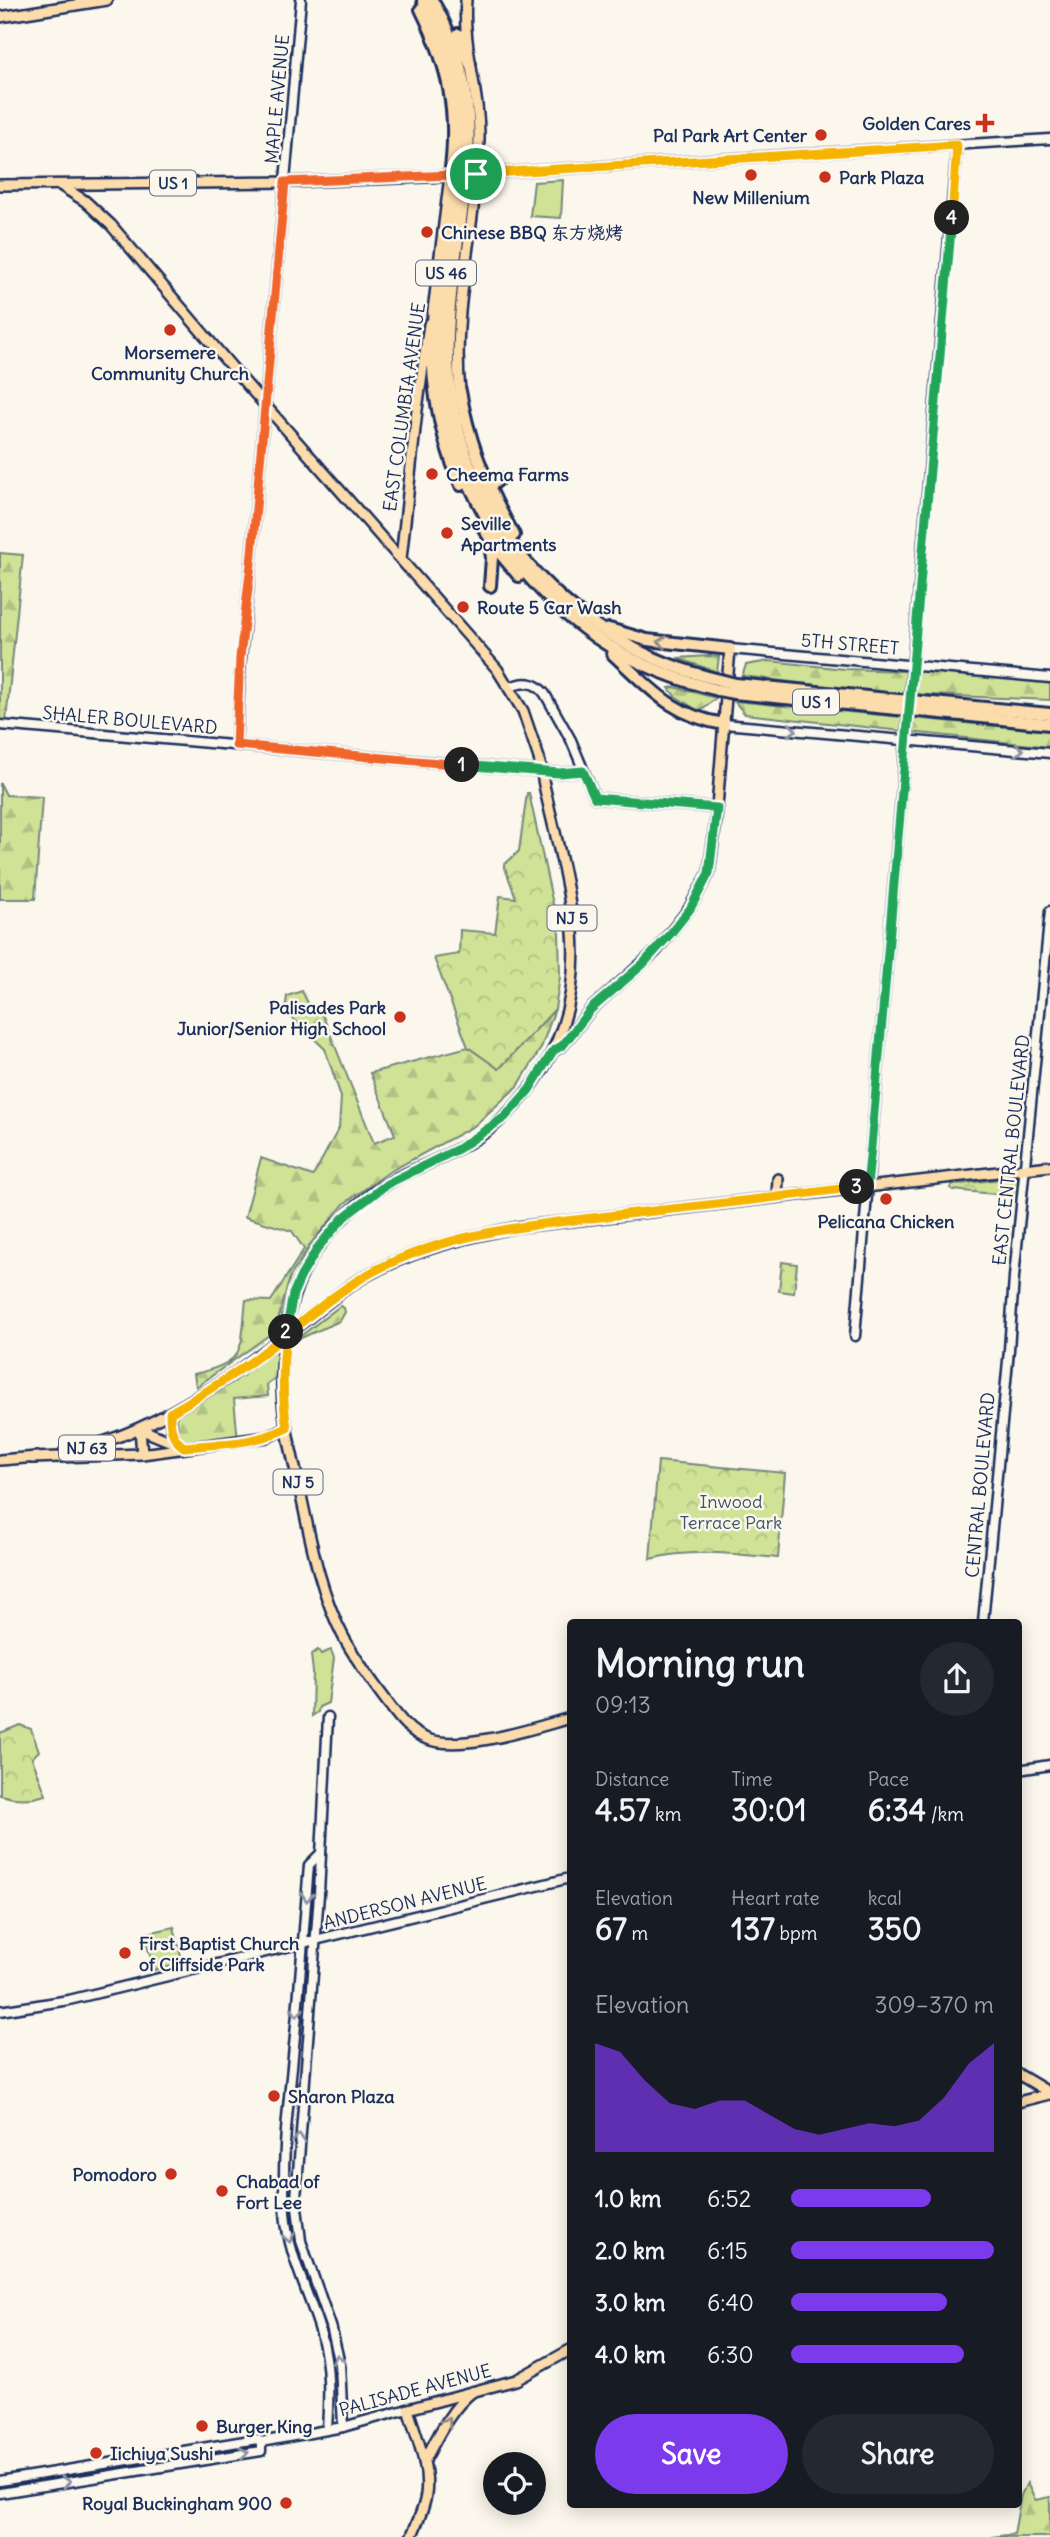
<!DOCTYPE html>
<html lang="en">
<head>
<meta charset="utf-8">
<style>
  body { margin:0; font-family:Delius,"LXGW WenKai TC",sans-serif; background:#242831; color:#f1f3f6; height:100vh; display:flex; flex-direction:column; font-size:26px; white-space:nowrap }
  * { box-sizing:border-box; margin:0 }
  p { font-size:23px; color:#9ea1a6 }
  .icon { flex:none; width:38px; height:38px; fill:none; stroke:currentColor; stroke-width:2; stroke-linecap:round; stroke-linejoin:round }
  .map { position:relative; flex:1; overflow:hidden }
  .side { position:absolute; left:567px; top:1619px; width:455px; height:889px; display:flex; flex-direction:column; background:#171b24; border-radius:7px; box-shadow:0 4px 18px #0003 }
  .side>* { flex:none }
  .tools { position:absolute; left:483px; top:2452px; display:grid; gap:14px }
  .tools a { display:grid; place-items:center; width:63px; height:63px; border-radius:50%; background:#171b24; box-shadow:0 4px 18px #0003; font-size:35px }
  .pin { position:absolute; display:grid; place-items:center; width:60px; height:60px; color:#fff; margin:-30px; border:4px solid #fff; border-radius:50%; box-shadow:0 2px 7px #0007 }
  .km { position:absolute; width:35px; height:35px; margin:-18px; border-radius:50%; background:#222; color:#fff; font-size:19px; line-height:35px; text-align:center }
  .round { display:grid; place-items:center; flex:none; width:74px; height:74px; border-radius:37px; background:#242831 }
  .summary { display:flex; align-items:center; justify-content:space-between; height:119px; padding:0 28px }
  h1 { font-size:38px; font-weight:800; line-height:52px }
  .stats { display:grid; grid-template-columns:repeat(3,1fr); gap:10px; height:119px; padding:7px 28px }
  .stats div { display:grid; align-content:center }
  .stats b { font-size:30px; font-weight:800 }
  .stats small { font-size:19px; font-weight:400 }
  .stats p { font-size:19px }
  .chart { height:196px; padding:14px 28px }
  .chart p { display:flex; justify-content:space-between }
  .chart svg { width:100%; height:126px; margin-top:7px; fill:#7c3aed; opacity:.7 }
  .cta { display:flex; gap:14px; margin-top:auto; padding:14px 28px }
  .cta a { flex:1; height:80px; border-radius:42px; background:#7c3aed; color:#fff; font-size:28px; font-weight:800; line-height:80px; text-align:center }
  .cta a+a { background:#242831; color:#f1f3f6 }
  ul { padding:0 28px; list-style:none; font-size:23px }
  li { display:grid; grid-template-columns:112px 84px 1fr; align-items:center; height:52px }
  li i { height:18px; border-radius:9px; background:#7c3aed }
  .map>svg:first-child { display:block }
  .grass { fill:#cfe296; stroke:#75887a; stroke-width:2 }
  .forest { fill:url(#forest-firs); stroke:#75887a; stroke-width:2 }
  .park { fill:url(#park-crowns); stroke:#75887a; stroke-width:2 }
  .lines { fill:none; stroke-linecap:round; stroke-linejoin:round }
  .secondary-casing { stroke:#1b2f5e; stroke-width:13 }
  .primary-casing { stroke:#1b2f5e; stroke-width:14 }
  .highway-casing { stroke:#1b2f5e; stroke-width:16 }
  .secondary { stroke:#fbf7ec; stroke-width:8 }
  .primary { stroke:#fddcac; stroke-width:9 }
  .highway { stroke:#fddcac; stroke-width:10 }
  .primary-bridge-casing { stroke:#1b2f5e; stroke-width:14; stroke-linecap:butt }
  .highway-bridge-casing { stroke:#1b2f5e; stroke-width:16; stroke-linecap:butt }
  .primary-bridge { stroke:#fddcac; stroke-width:9 }
  .highway-bridge { stroke:#fddcac; stroke-width:10 }
  .oneway { stroke:#8c8685 }
  .oneway2 { stroke:#8b93a5 }
  .split-1-casing { stroke:#fff; stroke-width:14 }
  .split-2-casing { stroke:#fff; stroke-width:14 }
  .split-3-casing { stroke:#fff; stroke-width:14 }
  .split-4-casing { stroke:#fff; stroke-width:14 }
  .split-5-casing { stroke:#fff; stroke-width:14 }
  .split-1 { stroke:#f0652b; stroke-width:9 }
  .split-2 { stroke:#22a559; stroke-width:9 }
  .split-3 { stroke:#f5b400; stroke-width:9 }
  .split-4 { stroke:#22a559; stroke-width:9 }
  .split-5 { stroke:#f5b400; stroke-width:9 }
  .poi-dot { fill:#c8321e; stroke:#fbf7ec; stroke-width:2.5 }
  .labels { text-anchor:middle; dominant-baseline:central; stroke-width:5; stroke-linejoin:round; paint-order:stroke }
  .shield { fill:#fbf7ec; stroke:#5e6b89; stroke-width:2 }
  .shield-label { font-size:16px; font-weight:bold; fill:#1b2f5e }
  .street-label { font-size:18px; fill:#1b2f5e; stroke:#fbf7ec }
  .poi-label { font-size:18px; font-weight:bold; fill:#1b2f5e; stroke:#fbf7ec; text-anchor:start }
  .park-label { font-size:18px; fill:#3f5369; stroke:#fbf7ec }
</style>
</head>
<body>
<div class="map">
<svg width="1050" height="2537" viewBox="0 0 1050 2537">
  <defs>
    <pattern id="forest-firs" width="22" height="20" patternUnits="userSpaceOnUse" patternTransform="scale(1.75)"><rect width="22" height="20" fill="#cfe296"/><path d="M5 1l3.5 6h-7zM16 11l3.5 6h-7z" fill="#b1c284"/></pattern>
    <pattern id="park-crowns" width="20" height="18" patternUnits="userSpaceOnUse" patternTransform="scale(1.75)"><rect width="20" height="18" fill="#cfe296"/><path d="M2 6a3 3 0 1 1 6 0M12 15a3 3 0 1 1 6 0" fill="none" stroke="#b1c284"/></pattern>
  </defs>
  <rect width="100%" height="100%" fill="#fbf7ec"/>
  <filter id="ink" filterUnits="userSpaceOnUse"><feTurbulence type="fractalNoise" baseFrequency=".0143" numOctaves="2"/><feDisplacementMap in="SourceGraphic" scale="14" xChannelSelector="R" yChannelSelector="G"/><feConvolveMatrix kernelMatrix="1 2 1 2 8 2 1 2 1" color-interpolation-filters="sRGB"/></filter>
  <g filter="url(#ink)">
    <g class="grass">
      <path d="M563,180L561,218L530,216L534,182Z"/>
      <path d="M318,1650L321,1654L331,1650L334,1658L328,1703L319,1707L318,1712L312,1716L313,1672L311,1655Z"/>
    </g>
    <g class="forest">
      <path d="M0,553L23,555L6,721L0,720Z"/>
      <path d="M708,656L719,657L717,672L677,658Z"/>
      <path d="M769,661L845,669L1050,676V700L884,693L742,676L746,665Z"/>
      <path d="M674,687L716,698L700,712L675,696L669,688Z"/>
      <path d="M734,701L1050,731V747L745,714Z"/>
      <path d="M0,783L6,795L42,797L35,899H0Z"/>
      <path d="M302,991L309,1005L323,1016L374,1143L395,1135L370,1073L468,1047L499,1069L555,1009L541,1048L518,1086L474,1126L389,1172L345,1203L311,1243L290,1277L275,1331L196,1387L194,1374C249,1362 240,1348 246,1300L271,1301L304,1249L292,1231L245,1217L261,1158L313,1176L339,1128L341,1097L325,1049L285,1011L287,996Z"/>
      <path d="M340,1306L344,1308L345,1312L340,1321L294,1341Z"/>
      <path d="M286,1335L282,1373L267,1384L268,1396L234,1399L238,1441L184,1447L178,1443L170,1413Z"/>
      <path d="M1027,2483L1035,2500L1050,2497V2537H992L1014,2534L1021,2495Z"/>
    </g>
    <g class="park">
      <path d="M527,793H529L559,932L560,977L555,1009L499,1069L468,1047L434,958L459,954L460,930L495,933L500,896L516,898L504,865L519,851Z"/>
      <path d="M1017,1177L1019,1180V1193L1015,1196L953,1190L950,1188L952,1185Z"/>
      <path d="M782,1262L797,1264L794,1293L779,1291Z"/>
      <path d="M658,1461L785,1473L778,1558C734,1554 693,1548 650,1559Z"/>
      <path d="M20,1725L31,1729L39,1751L32,1758L46,1795C30,1800 16,1800 0,1795V1733Z"/>
      <path d="M174,1927L183,1964L154,1970L144,1934Z"/>
    </g>
    <g class="lines">
      <defs>
        <g id="secondary">
          <path d="M476,174L1050,139"/>
          <path d="M730,649L1050,678"/>
          <path d="M510,687C524,681 535,681 545,694L571,740L595,798L717,808"/>
          <path d="M724,724L1050,753"/>
          <path d="M0,725L559,773L583,771"/>
          <path d="M236,745L241,657L251,564L301,0"/>
          <path d="M855,1336L957,145"/>
          <path d="M983,1622L1009,1350L1014,1277L1050,911"/>
          <path d="M328,1717L319,1894L296,2199L301,2241L331,2326L340,2364L343,2427"/>
          <path d="M1018,1770L1050,1765"/>
          <path d="M320,1854L309,1865C304,1926 300,1986 294,2046C289,2101 281,2157 285,2212C288,2256 309,2292 321,2334C330,2366 329,2397 327,2429"/>
          <path d="M0,2011L69,2000L570,1878"/>
          <path d="M0,2481L257,2439L261,2442L343,2427L408,2409"/>
          <path d="M0,2493L261,2451V2442"/>
        </g>
        <g id="primary">
          <path d="M0,17L107,0"/>
          <path d="M0,185L290,182L453,176"/>
          <path d="M60,185L85,201L111,225L235,371L497,669L523,711L539,758"/>
          <path d="M433,311L450,176"/>
          <path d="M460,391C451,306 477,224 479,139C480,92 462,47 466,0"/>
          <path d="M401,559L417,410L429,324"/>
          <path d="M544,785C563,872 593,954 557,1041C541,1080 512,1115 477,1138C452,1154 424,1165 397,1178C362,1197 330,1226 310,1260C287,1298 281,1346 282,1389C283,1419 291,1449 297,1477C309,1531 318,1588 343,1636C354,1657 368,1676 382,1695C395,1712 406,1731 427,1739C462,1752 534,1728 570,1718"/>
          <path d="M555,1050L563,1045L591,1009L656,951L689,909L709,873L716,819L730,649"/>
          <path d="M777,1197L778,1179"/>
          <path d="M307,1319C322,1307 338,1294 354,1283C404,1252 461,1238 518,1227L1050,1166"/>
          <path d="M170,1413L172,1435L177,1442"/>
          <path d="M140,1429L184,1447"/>
          <path d="M140,1429L142,1454"/>
          <path d="M64,1452C127,1441 178,1409 231,1376"/>
          <path d="M32,1458L142,1454L267,1437L287,1428"/>
          <path d="M0,1460L37,1457"/>
          <path d="M1018,2074L1050,2093"/>
          <path d="M1018,2102L1050,2094"/>
          <path d="M424,2462C437,2438 450,2409 472,2392"/>
          <path d="M411,2537C417,2523 424,2510 426,2495C430,2466 416,2436 408,2409L516,2380L570,2350"/>
        </g>
        <g id="highway">
          <path d="M423,0C492,117 446,208 440,331C436,417 466,500 520,566C573,632 636,670 718,690"/>
          <path d="M432,0C501,117 452,212 448,336C445,421 476,505 532,569C583,625 646,663 720,680"/>
          <path d="M421,9C449,66 459,113 450,176"/>
          <path d="M458,34L470,64"/>
          <path d="M434,307C428,369 436,428 461,485"/>
          <path d="M460,391C469,443 487,489 514,535"/>
          <path d="M486,481L493,484L499,479"/>
          <path d="M483,527L498,551L519,576"/>
          <path d="M490,543L492,558L490,586"/>
          <path d="M609,629L647,640L730,649"/>
          <path d="M613,654C650,688 672,716 724,724"/>
          <path d="M736,684L898,700"/>
          <path d="M734,693L897,709"/>
          <path d="M922,702L1050,714"/>
          <path d="M921,711L1050,724"/>
        </g>
      </defs>
      <use href="#secondary" class="secondary-casing"/>
      <use href="#primary" class="primary-casing"/>
      <use href="#highway" class="highway-casing"/>
      <use href="#secondary" class="secondary"/>
      <use href="#primary" class="primary"/>
      <use href="#highway" class="highway"/>
      <defs>
        <g id="primary-bridge">
          <path d="M453,176L471,174"/>
          <path d="M539,758L544,785"/>
          <path d="M231,1376L307,1319"/>
        </g>
        <g id="highway-bridge">
          <path d="M720,680L736,684"/>
          <path d="M718,690L734,693"/>
          <path d="M898,700L922,702"/>
          <path d="M897,709L921,711"/>
        </g>
      </defs>
      <use href="#primary-bridge" class="primary-bridge-casing"/>
      <use href="#highway-bridge" class="highway-bridge-casing"/>
      <use href="#primary-bridge" class="primary-bridge"/>
      <use href="#highway-bridge" class="highway-bridge"/>
    </g>
    <defs><path id="oneway-chevron" d="M-2-3.5L2.5 0L-2 3.5" fill="none" stroke-width="1.6" stroke-linecap="round" stroke-linejoin="round" transform="scale(1.75)"/></defs>
    <g class="oneway">
      <use href="#oneway-chevron" transform="translate(662 642) rotate(-172)"/>
      <use href="#oneway-chevron" transform="translate(447 2422) rotate(-54)"/>
    </g>
    <g class="oneway2">
      <use href="#oneway-chevron" transform="translate(792 730) rotate(5)"/>
      <use href="#oneway-chevron" transform="translate(1019 750) rotate(5)"/>
      <use href="#oneway-chevron" transform="translate(307 1897) rotate(95)"/>
      <use href="#oneway-chevron" transform="translate(297 2012) rotate(95)"/>
      <use href="#oneway-chevron" transform="translate(299 2138) rotate(-86)"/>
      <use href="#oneway-chevron" transform="translate(289 2238) rotate(79)"/>
      <use href="#oneway-chevron" transform="translate(338 2359) rotate(-99)"/>
      <use href="#oneway-chevron" transform="translate(244 2453) rotate(-9)"/>
      <use href="#oneway-chevron" transform="translate(66 2482) rotate(-9)"/>
    </g>
  </g>
  <g class="lines" filter="url(#ink)">
    <defs>
      <path id="split-1" d="M462,765L236,745L240,657L251,564L285,182L476,174"/>
      <path id="split-2" d="M286,1332L293,1294L301,1276L319,1246L344,1217L387,1184L458,1149L505,1117L529,1090L553,1051L563,1045L591,1009L643,964L671,933L690,909L709,873L717,808L595,798L583,771L559,773L462,765"/>
      <path id="split-3" d="M286,1332V1335C282,1367 282,1396 287,1428C256,1444 219,1444 184,1447C172,1439 170,1428 170,1413C201,1395 231,1377 259,1356C297,1327 333,1293 374,1271C452,1230 541,1224 626,1214C703,1206 780,1197 857,1187"/>
      <path id="split-4" d="M857,1187L867,1186L871,1147L952,218"/>
      <path id="split-5" d="M476,174L957,145L952,218"/>
    </defs>
    <use href="#split-1" class="split-1-casing"/>
    <use href="#split-2" class="split-2-casing"/>
    <use href="#split-3" class="split-3-casing"/>
    <use href="#split-4" class="split-4-casing"/>
    <use href="#split-5" class="split-5-casing"/>
    <use href="#split-1" class="split-1"/>
    <use href="#split-2" class="split-2"/>
    <use href="#split-3" class="split-3"/>
    <use href="#split-4" class="split-4"/>
    <use href="#split-5" class="split-5"/>
  </g>
  <g class="poi-dot">
    <path d="M981.5 112.5h7v7h7v7h-7v7h-7v-7h-7v-7h7z"/>
    <circle cx="821" cy="135" r="7"/>
    <circle cx="751" cy="175" r="7"/>
    <circle cx="825" cy="177" r="7"/>
    <circle cx="427" cy="232" r="7"/>
    <circle cx="170" cy="330" r="7"/>
    <circle cx="432" cy="474" r="7"/>
    <circle cx="447" cy="533" r="7"/>
    <circle cx="463" cy="607" r="7"/>
    <circle cx="400" cy="1017" r="7"/>
    <circle cx="886" cy="1199" r="7"/>
    <circle cx="125" cy="1953" r="7"/>
    <circle cx="274" cy="2096" r="7"/>
    <circle cx="171" cy="2174" r="7"/>
    <circle cx="222" cy="2191" r="7"/>
    <circle cx="202" cy="2426" r="7"/>
    <circle cx="96" cy="2453" r="7"/>
    <circle cx="286" cy="2503" r="7"/>
  </g>
  <g class="labels">
    <g class="shield">
      <rect x="150" y="170.5" width="46" height="25" rx="5"/>
      <rect x="416" y="260.5" width="60" height="25" rx="5"/>
      <rect x="793" y="689.5" width="46" height="25" rx="5"/>
      <rect x="547.5" y="905.5" width="49" height="25" rx="5"/>
      <rect x="59" y="1435.5" width="56" height="25" rx="5"/>
      <rect x="273.5" y="1469.5" width="49" height="25" rx="5"/>
    </g>
    <g class="shield-label">
      <text x="173" y="183">US 1</text>
      <text x="446" y="273">US 46</text>
      <text x="816" y="702">US 1</text>
      <text x="572" y="918">NJ 5</text>
      <text x="87" y="1448">NJ 63</text>
      <text x="298" y="1482">NJ 5</text>
    </g>
    <g class="street-label">
      <text transform="translate(277 99) rotate(-85)">MAPLE AVENUE</text>
      <text transform="translate(404 407) rotate(-82)">EAST COLUMBIA AVENUE</text>
      <text transform="translate(850 644) rotate(5)">5TH STREET</text>
      <text transform="translate(130 720) rotate(5)">SHALER BOULEVARD</text>
      <text transform="translate(1011 1150) rotate(-84)">EAST CENTRAL BOULEVARD</text>
      <text transform="translate(980 1485) rotate(-85)">CENTRAL BOULEVARD</text>
      <text transform="translate(405 1903) rotate(-14)">ANDERSON AVENUE</text>
      <text transform="translate(415 2390) rotate(-15)">PALISADE AVENUE</text>
    </g>
    <g class="poi-label">
      <text x="971" y="123" text-anchor="end">Golden Cares</text>
      <text x="807" y="135" text-anchor="end">Pal Park Art Center</text>
      <text x="839" y="177">Park Plaza</text>
      <text x="751" y="197" text-anchor="middle">New Millenium</text>
      <text x="441" y="232">Chinese BBQ 东方烧烤</text>
      <text x="170" y="352" text-anchor="middle">Morsemere<tspan x="170" dy="21">Community Church</tspan></text>
      <text x="446" y="474">Cheema Farms</text>
      <text x="461" y="523">Seville<tspan x="461" dy="21">Apartments</tspan></text>
      <text x="477" y="607">Route 5 Car Wash</text>
      <text x="386" y="1007" text-anchor="end">Palisades Park<tspan x="386" dy="21">Junior/Senior High School</tspan></text>
      <text x="886" y="1221" text-anchor="middle">Pelicana Chicken</text>
      <text x="139" y="1943">First Baptist Church<tspan x="139" dy="21">of Cliffside Park</tspan></text>
      <text x="288" y="2096">Sharon Plaza</text>
      <text x="157" y="2174" text-anchor="end">Pomodoro</text>
      <text x="236" y="2181">Chabad of<tspan x="236" dy="21">Fort Lee</tspan></text>
      <text x="216" y="2426">Burger King</text>
      <text x="110" y="2453">Iichiya Sushi</text>
      <text x="272" y="2503" text-anchor="end">Royal Buckingham 900</text>
    </g>
    <g class="park-label">
      <text x="731" y="1501">Inwood<tspan x="731" dy="21">Terrace Park</tspan></text>
    </g>
  </g>
</svg>
<div class="tools">
<a><svg class="icon" aria-label="locate" viewBox="0 0 24 24"><circle cx="12" cy="12" r="6"/><path d="M12 2v4M12 18v4M2 12h4M18 12h4"/></svg></a>
</div>
<div class="pin" style="left:476px;top:174px;background:#1e9e55"><svg class="icon" aria-label="arrive" viewBox="0 0 24 24"><path d="M6 21V4h12l-3 4 3 4H6"/></svg></div>
<b class="km" style="left:462px;top:765px">1</b>
<b class="km" style="left:286px;top:1332px">2</b>
<b class="km" style="left:857px;top:1187px">3</b>
<b class="km" style="left:952px;top:218px">4</b>
<section class="side">
<div class="summary"><div><h1>Morning run</h1><p>09:13</p></div><a class="round"><svg class="icon" aria-label="share" viewBox="0 0 24 24"><path d="M12 15V3M7 8l5-5 5 5M5 13v7h14v-7"/></svg></a></div>
<div class="stats">
<div><p>Distance</p><b>4.57<small> km</small></b></div>
<div><p>Time</p><b>30:01</b></div>
<div><p>Pace</p><b>6:34<small> /km</small></b></div>
</div>
<div class="stats">
<div><p>Elevation</p><b>67<small> m</small></b></div>
<div><p>Heart rate</p><b>137<small> bpm</small></b></div>
<div><p>kcal</p><b>350</b></div>
</div>
<div class="chart"><p><span>Elevation</span>309–370 m</p>
<svg viewBox="0 0 160 44" preserveAspectRatio="none"><path d="M0 44V6L10 9L20 19L30 27L40 29L50 26L60 26L70 31L80 36L90 38L100 36L110 34L120 35L130 33L140 25L150 13L160 6V44z"/></svg>
</div>
<ul>
<li><b>1.0 km</b>6:52<i style="width:69%"></i></li>
<li><b>2.0 km</b>6:15<i style="width:100%"></i></li>
<li><b>3.0 km</b>6:40<i style="width:77%"></i></li>
<li><b>4.0 km</b>6:30<i style="width:85%"></i></li>
</ul>
<div class="cta"><a>Save</a><a>Share</a></div>
</section>
</div>
</body>
</html>
